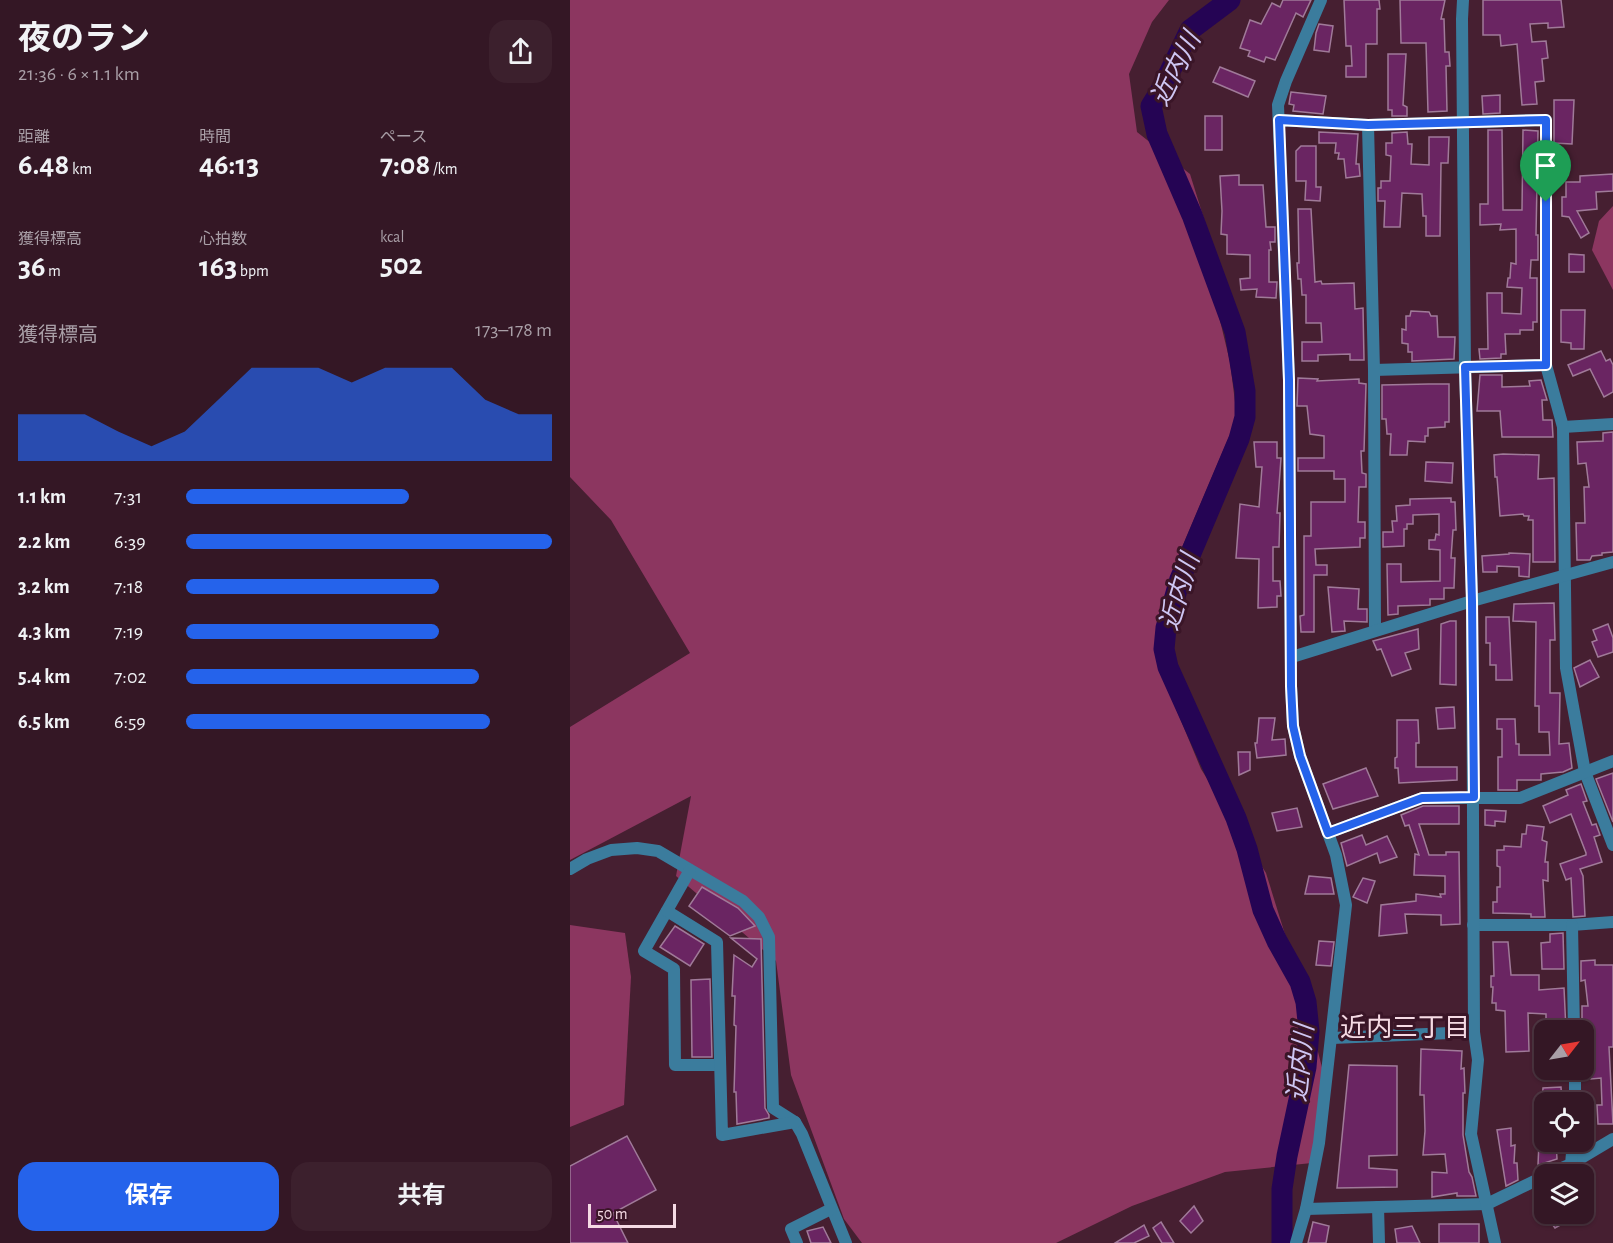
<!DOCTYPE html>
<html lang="ja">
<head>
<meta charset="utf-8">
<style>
  body { margin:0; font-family:"Alegreya Sans","Noto Sans JP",sans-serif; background:#3c202d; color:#f1f3f6; height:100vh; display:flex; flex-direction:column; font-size:22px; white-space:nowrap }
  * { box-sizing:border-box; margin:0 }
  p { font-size:20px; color:#a99fa7 }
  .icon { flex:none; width:33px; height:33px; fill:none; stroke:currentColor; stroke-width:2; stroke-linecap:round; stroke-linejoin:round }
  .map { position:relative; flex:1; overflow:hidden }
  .drawer { display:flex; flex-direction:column; background:#341725; width:570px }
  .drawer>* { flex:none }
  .needle { width:39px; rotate:59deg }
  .fabs { position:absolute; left:964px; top:1020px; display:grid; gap:12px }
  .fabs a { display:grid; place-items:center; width:60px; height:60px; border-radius:12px; background:#341725; box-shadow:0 2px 4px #0004,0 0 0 2px #4e3642; font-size:30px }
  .scale { position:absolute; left:18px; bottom:15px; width:88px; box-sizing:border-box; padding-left:6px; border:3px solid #f5dae4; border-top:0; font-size:16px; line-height:21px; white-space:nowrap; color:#f5dae4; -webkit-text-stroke:4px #3a1527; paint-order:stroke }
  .pin { position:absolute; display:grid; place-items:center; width:51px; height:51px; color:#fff; margin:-62px -26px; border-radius:50% 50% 50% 0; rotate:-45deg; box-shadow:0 0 6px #0007 }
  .pin .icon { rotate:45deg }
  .round { display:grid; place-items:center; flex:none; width:63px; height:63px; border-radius:18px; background:#3c202d }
  .overview { display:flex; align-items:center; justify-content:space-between; height:102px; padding:0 18px }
  h1 { font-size:33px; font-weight:700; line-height:45px }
  .figures { display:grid; grid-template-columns:repeat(3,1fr); gap:9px; height:102px; padding:6px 18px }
  .figures div { display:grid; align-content:center }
  .figures b { font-size:30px; font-weight:700 }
  .figures small { font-size:16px; font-weight:400 }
  .figures p { font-size:16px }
  .chart { height:168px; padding:12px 18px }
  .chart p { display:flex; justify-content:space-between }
  .chart svg { width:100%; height:108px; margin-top:6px; fill:#2563eb; opacity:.7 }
  .cta { display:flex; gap:12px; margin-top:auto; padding:12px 18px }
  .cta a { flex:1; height:69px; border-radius:18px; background:#2563eb; color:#fff; font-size:24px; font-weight:700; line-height:69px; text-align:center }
  .cta a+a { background:#3c202d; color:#f1f3f6 }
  ul { padding:0 18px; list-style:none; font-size:20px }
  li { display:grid; grid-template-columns:96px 72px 1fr; align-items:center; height:45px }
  li i { height:15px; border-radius:8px; background:#2563eb }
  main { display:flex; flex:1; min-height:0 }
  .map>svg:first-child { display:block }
  .forest { fill:#8c3660 }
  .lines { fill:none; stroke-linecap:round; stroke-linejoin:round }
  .river { stroke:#250454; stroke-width:21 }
  .building { fill:#6a2562; stroke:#a07a99; stroke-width:1.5 }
  .minor { stroke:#3b7c9d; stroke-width:12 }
  .tertiary { stroke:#3b7c9d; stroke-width:12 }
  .route-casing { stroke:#fff; stroke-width:12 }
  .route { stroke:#2563eb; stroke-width:8 }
  .labels { text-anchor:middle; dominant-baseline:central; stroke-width:6; stroke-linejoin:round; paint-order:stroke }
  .water-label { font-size:26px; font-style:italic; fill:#cec6f3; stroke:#3a1527 }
  .neighbourhood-label { font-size:26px; fill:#f5dae4; stroke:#3a1527 }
</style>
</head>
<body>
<main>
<section class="drawer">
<div class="overview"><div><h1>夜のラン</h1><p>21:36 · 6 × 1.1 km</p></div><a class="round"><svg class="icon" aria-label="share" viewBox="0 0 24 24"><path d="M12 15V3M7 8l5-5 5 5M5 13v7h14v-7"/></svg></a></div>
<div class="figures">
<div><p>距離</p><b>6.48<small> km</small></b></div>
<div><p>時間</p><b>46:13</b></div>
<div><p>ペース</p><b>7:08<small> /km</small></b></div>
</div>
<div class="figures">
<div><p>獲得標高</p><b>36<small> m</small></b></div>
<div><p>心拍数</p><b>163<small> bpm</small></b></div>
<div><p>kcal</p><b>502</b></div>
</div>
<div class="chart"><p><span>獲得標高</span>173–178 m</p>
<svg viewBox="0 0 160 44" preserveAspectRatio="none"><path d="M0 44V25L10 25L20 25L30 32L40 38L50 32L60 19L70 6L80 6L90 6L100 12L110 6L120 6L130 6L140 19L150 25L160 25V44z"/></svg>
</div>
<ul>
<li><b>1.1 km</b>7:31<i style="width:61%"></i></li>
<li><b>2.2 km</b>6:39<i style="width:100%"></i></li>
<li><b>3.2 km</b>7:18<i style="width:69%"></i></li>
<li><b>4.3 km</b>7:19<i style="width:69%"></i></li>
<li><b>5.4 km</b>7:02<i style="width:80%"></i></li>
<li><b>6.5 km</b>6:59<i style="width:83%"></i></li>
</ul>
<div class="cta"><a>保存</a><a>共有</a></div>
</section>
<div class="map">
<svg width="1043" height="1243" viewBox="0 0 1043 1243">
  <rect width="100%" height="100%" fill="#461f31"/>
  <g class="forest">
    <path d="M0,0H599L582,22L559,74L567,132L620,174L644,251L646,304L660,362L667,418L604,566L590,670L631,769L696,873L731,986L756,1083L742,1163L655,1172L562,1206L486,1243H292L274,1219L221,1075L206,961L106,876L121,796L0,860V727L120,653L41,520L0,477Z"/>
    <path d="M1043,206V290L1022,250L1029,221Z"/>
    <path d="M0,925L55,933L61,977L54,1105L0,1127Z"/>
  </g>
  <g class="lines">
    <path class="river" d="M660,0L620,30L591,90L581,106L587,134L622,215L665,332L675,391V417L669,439L610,579L596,628L594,649L598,667L666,818L677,849L693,910L707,941L730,982L736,1002L739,1031L736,1067L717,1156L712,1189V1243"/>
  </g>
  <g class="building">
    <path d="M713,0H741L733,17L726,13L705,60L696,57L694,62L678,56L680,51L670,48L680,20L691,24L702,3L710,7Z"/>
    <path d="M774,0H809L810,9H807V44H796V77H776V66H782L781,46H776Z"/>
    <path d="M830,0H875L871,19H874L875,52H879L880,66H876L877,111L858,112L856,43H831Z"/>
    <path d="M913,0H991L994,27L978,28V23L960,24L962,42L976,41L978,58L972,59L974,81L965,82L967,104L952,105L947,44L931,46L930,35H913Z"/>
    <path d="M749,24L763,26L759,52L744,50L746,33Z"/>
    <path d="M818,54H836L833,105L837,107V116H822V110H818Z"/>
    <path d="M650,67L685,81L678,97L643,82Z"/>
    <path d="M721,92L756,96L753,114L723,111L724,105L719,104Z"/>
    <path d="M930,95V113L913,114L912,96Z"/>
    <path d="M984,100H1004L1002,144L984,143Z"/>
    <rect x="635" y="116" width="17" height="34"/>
    <path d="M918,130H932L933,210H952L953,130L968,131L966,235H968V260H961L960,278H967V322H963V330H950V334H935L936,354H931V358L910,359L909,349H918L917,293H932V313L951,314L952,288L937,287L938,278H940L941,263L946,264V229L930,230L931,224L910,225V204H918Z"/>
    <path d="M749,132L788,134L786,164H789L790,176L776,178L774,159H768L769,153H765L766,143H749Z"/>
    <path d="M837,132L838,144H842L841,164L859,165V137H879L878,163H871L870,236H856V216H853L852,194L832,193L830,227H814L815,201H808V188H811V181H820L821,156L816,155V143H822V133Z"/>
    <path d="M731,146H746V187H751L750,201L735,200L736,181H726V151Z"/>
    <path d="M1043,174V191L1026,192L1027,209L1007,211L1019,233L1011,238L999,217L992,216V197H996V182H1010V176Z"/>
    <path d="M669,175V185H693L696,227H705V242H700L701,250H699V282H707L706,298L686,297L687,289L671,290L670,279L680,278V255L657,254V235L651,234L652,211L650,176Z"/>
    <path d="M728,209H741L745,282L751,281L752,284L784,283L785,309L793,308L794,360H780V354L748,355V361H732V342H752L751,323H736V295H732L731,279H728L727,263H729Z"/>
    <path d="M999,254L1014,255V272H999Z"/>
    <path d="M991,310H1015L1014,349H1001V343L991,342Z"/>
    <path d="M841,311L859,312L861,316H867L868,337H885L884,359L842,361V352H838V344L832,343V329L836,330V316H840Z"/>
    <path d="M1031,351L1036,361L1040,359L1043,365V392L1034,397L1020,369L1003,376L998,365Z"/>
    <path d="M910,375H932V387L960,386L959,381L971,380L977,400H972L973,420H982L983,437H932L930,411H907Z"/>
    <path d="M728,378L748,379L747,381L789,379V383L796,384L794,451H791L792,473L796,474V487H789L788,522H795V538H790V547L745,549L746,565H757V575H744V632H731L730,616L734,615V536H741V502H775V479H764V471H728V458H754V436L740,434L737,406H727Z"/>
    <path d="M859,384H879V422H875V427L858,428V436H855V442L838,441L837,455H820L821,434H817L816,419H812V385Z"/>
    <path d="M1043,432V552L1032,553V555L1022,556L1020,560H1007L1006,523H1015L1014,487H1019L1016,463L1008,464L1007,442L1033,441V433Z"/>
    <path d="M684,442H707V458H711L707,513H710L709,547H703V581H710L711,596H707V607L688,608L689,559L666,558L670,504L689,507L692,467H686Z"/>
    <path d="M933,454L969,455L968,479L984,478L985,562H963V520H958L959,516H954L953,514L930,516L927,477H925L924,455Z"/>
    <path d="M856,462L883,463L882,483L855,481Z"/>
    <path d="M881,498V502H885L886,530H883L881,558H885L884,588H874V599H860V605L828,606V614L818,615L817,564H831V582L870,581V550L859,549V540H865L866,534L869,535V514L843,515V524H837V529H834V546L813,547V532H823L822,521H827L826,506L840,505V499Z"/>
    <path d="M939,553L960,554L959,577L949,576V567L927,566V572H913L912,556L939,554Z"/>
    <path d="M758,587L789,589L788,609H797V622L774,621L775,631L762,632Z"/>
    <path d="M984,603L985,640H980V693H990L989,744L999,743L1002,768L993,772L971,774V780H947V790H928V757H932V729H927V719H945L946,744H949V755H980L979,732H969V706H965L966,622L943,621L944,604Z"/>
    <path d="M916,617H939L942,680H926V665H920V643H916Z"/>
    <path d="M880,621H886V685L870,684L871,624Z"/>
    <path d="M1038,624L1043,638V652L1028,657L1022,642L1027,640L1023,630Z"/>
    <path d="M848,629L849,649L835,653L841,669L822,676L811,649L807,650L803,641Z"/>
    <path d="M1020,660L1029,677L1010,687L1004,668Z"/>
    <path d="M884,707L885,728L868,729L866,708Z"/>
    <path d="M689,718H705L702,740L715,739L716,755L687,758L685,743H687Z"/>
    <path d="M827,720H848L849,743H846V767H887V780L829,783L828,768H825V758L827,757Z"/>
    <path d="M668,752H680V770L669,775Z"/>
    <path d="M796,768L808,796L763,809L753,784Z"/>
    <path d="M1043,773V822L1026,779Z"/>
    <path d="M1011,784L1017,801L1013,802L1022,825L1026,824L1030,835L1024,837L1032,862L1010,869L1013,876L1015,916L1003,917L1001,878L996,880L990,864L1016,855V853L1001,814L980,823L973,806L998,795L996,790Z"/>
    <path d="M853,806H889V824H849L859,855H876V852H889L890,924L871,925V915L835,914L837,933L809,936L811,905L846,901V894L871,897L870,894H875V876L844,875L845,854L849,855L839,825L835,826L831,815Z"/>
    <path d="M727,808L732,827L707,831L702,813Z"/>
    <path d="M915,810L936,811L935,822L925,821V826L915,825Z"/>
    <path d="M957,825L974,827L972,840L977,842L975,862H978V881L973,880L975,917H961V914L923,913V902H927V887H930V867L927,866V850H934V846L951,847L952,834H956Z"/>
    <path d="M792,835L796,845L817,836L827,857L810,863L807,853L777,866L771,843Z"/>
    <path d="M739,876L761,878L764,894H735Z"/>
    <path d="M793,878L805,881L797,903L783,897Z"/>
    <path d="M132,887L168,908L185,926L160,936L119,906Z"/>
    <path d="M105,926L134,944L120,966L90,947Z"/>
    <path d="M993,933L994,969H972L971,943L980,942V934Z"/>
    <path d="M161,938L191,939L195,1108L199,1115V1118L167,1124L166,1092H164L166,1026L164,1025L165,996H162L164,955L182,967L187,959Z"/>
    <path d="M749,941L764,942L761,966L746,965Z"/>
    <path d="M923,942H938L941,975H969V990L994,988L996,1030H976V1014L958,1013L959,1051L936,1052L935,1011L926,1010V1003H922L923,987H921V976H924Z"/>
    <path d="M1025,960V965H1043V1047H1039L1043,1124H1028L1027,1105H1032L1031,1078L1021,1079L1018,1022H1012V1006H1018L1015,980L1011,981V961Z"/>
    <path d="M140,979L142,1057H122L121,980Z"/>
    <path d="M851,1049L892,1051L891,1069L894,1068L895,1093H893V1135L899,1172L902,1177L906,1196H887V1193L862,1197V1172L877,1173L875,1154L853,1155L855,1131L854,1095H850Z"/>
    <path d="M779,1065L827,1066V1155L799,1156V1168L827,1170V1187L767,1188Z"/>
    <path d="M991,1087L992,1102H972L973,1088Z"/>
    <path d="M941,1128V1146L945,1145L944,1163H947L948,1180L936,1186L927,1130Z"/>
    <path d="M57,1136L86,1190L43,1213L58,1243H0V1166Z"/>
    <path d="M969,1142H986L987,1159L968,1165Z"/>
    <path d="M624,1206L633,1221L621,1233L610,1221Z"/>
    <path d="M975,1214H1010L985,1228Z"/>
    <path d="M591,1222L594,1227L604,1243H592L583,1228Z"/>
    <path d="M743,1222L759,1226L756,1243H738Z"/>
    <rect x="869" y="1224" width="40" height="19"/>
    <path d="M574,1225L579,1236L564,1243H545Z"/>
    <path d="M842,1226L850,1243H827L825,1229Z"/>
    <path d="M253,1227L261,1243H241L237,1231Z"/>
  </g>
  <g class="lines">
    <g class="minor">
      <path d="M709,120L798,125"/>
      <path d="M804,370L976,365"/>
      <path d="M993,427L1043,424"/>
      <path d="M805,630L804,370L798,125L976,120V365L993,427L996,668L1015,772L1043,845"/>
      <path d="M722,657L902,601L1043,562"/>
      <path d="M758,833L852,798H950L1043,761"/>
      <path d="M0,869L17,859L41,850L67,848L88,851L173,901L189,917L199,937L203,1108L225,1122L232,1134L276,1243"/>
      <path d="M120,870L74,951L104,969L105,1065H150"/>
      <path d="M97,911L147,942L152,1135L225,1122"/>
      <path d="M903,925H1002L1043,922"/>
      <path d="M1002,925L1004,1030"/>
      <path d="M762,1038L904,1032"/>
      <path d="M1005,1070V1102"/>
      <path d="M1001,1164L1043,1139"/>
      <path d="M978,1174L1001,1164L1003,1142"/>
      <path d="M808,1207L809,1243"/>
      <path d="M736,1209L917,1204L975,1176"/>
      <path d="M227,1243L221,1229L261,1209"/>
      <path d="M726,1243L736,1209L749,1143L776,905L766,855L730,756L723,726L721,685L719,380L708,105L716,81L751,0"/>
    </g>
    <path class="tertiary" d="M893,0L892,19L895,367L902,601L904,1032L908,1060L901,1134L925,1243"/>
  </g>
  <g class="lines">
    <defs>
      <path id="route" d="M709,120L798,125L976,120V365L895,367L902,601L904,797L852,798L758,833L730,756L723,726L721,686L719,380Z"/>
    </defs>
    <use href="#route" class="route-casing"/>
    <use href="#route" class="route"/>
  </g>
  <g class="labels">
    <g class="water-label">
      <text transform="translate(606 69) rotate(-63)">近内川</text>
      <text transform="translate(610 592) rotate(-73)">近内川</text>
      <text transform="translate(731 1063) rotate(-84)">近内川</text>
    </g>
    <g class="neighbourhood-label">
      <text x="835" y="1028">近内三丁目</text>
    </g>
  </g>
</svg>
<div class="fabs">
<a><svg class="needle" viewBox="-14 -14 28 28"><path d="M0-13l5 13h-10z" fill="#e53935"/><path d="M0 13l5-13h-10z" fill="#a99fa7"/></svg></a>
<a><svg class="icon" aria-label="locate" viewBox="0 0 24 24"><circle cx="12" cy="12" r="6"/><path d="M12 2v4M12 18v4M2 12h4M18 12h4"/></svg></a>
<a><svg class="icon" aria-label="layers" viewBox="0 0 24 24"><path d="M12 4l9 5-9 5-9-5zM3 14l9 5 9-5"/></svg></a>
</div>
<div class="scale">50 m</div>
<div class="pin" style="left:976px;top:202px;background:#1e9e55"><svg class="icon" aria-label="arrive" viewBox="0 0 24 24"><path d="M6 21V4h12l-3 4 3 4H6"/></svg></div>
</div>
</main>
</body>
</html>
